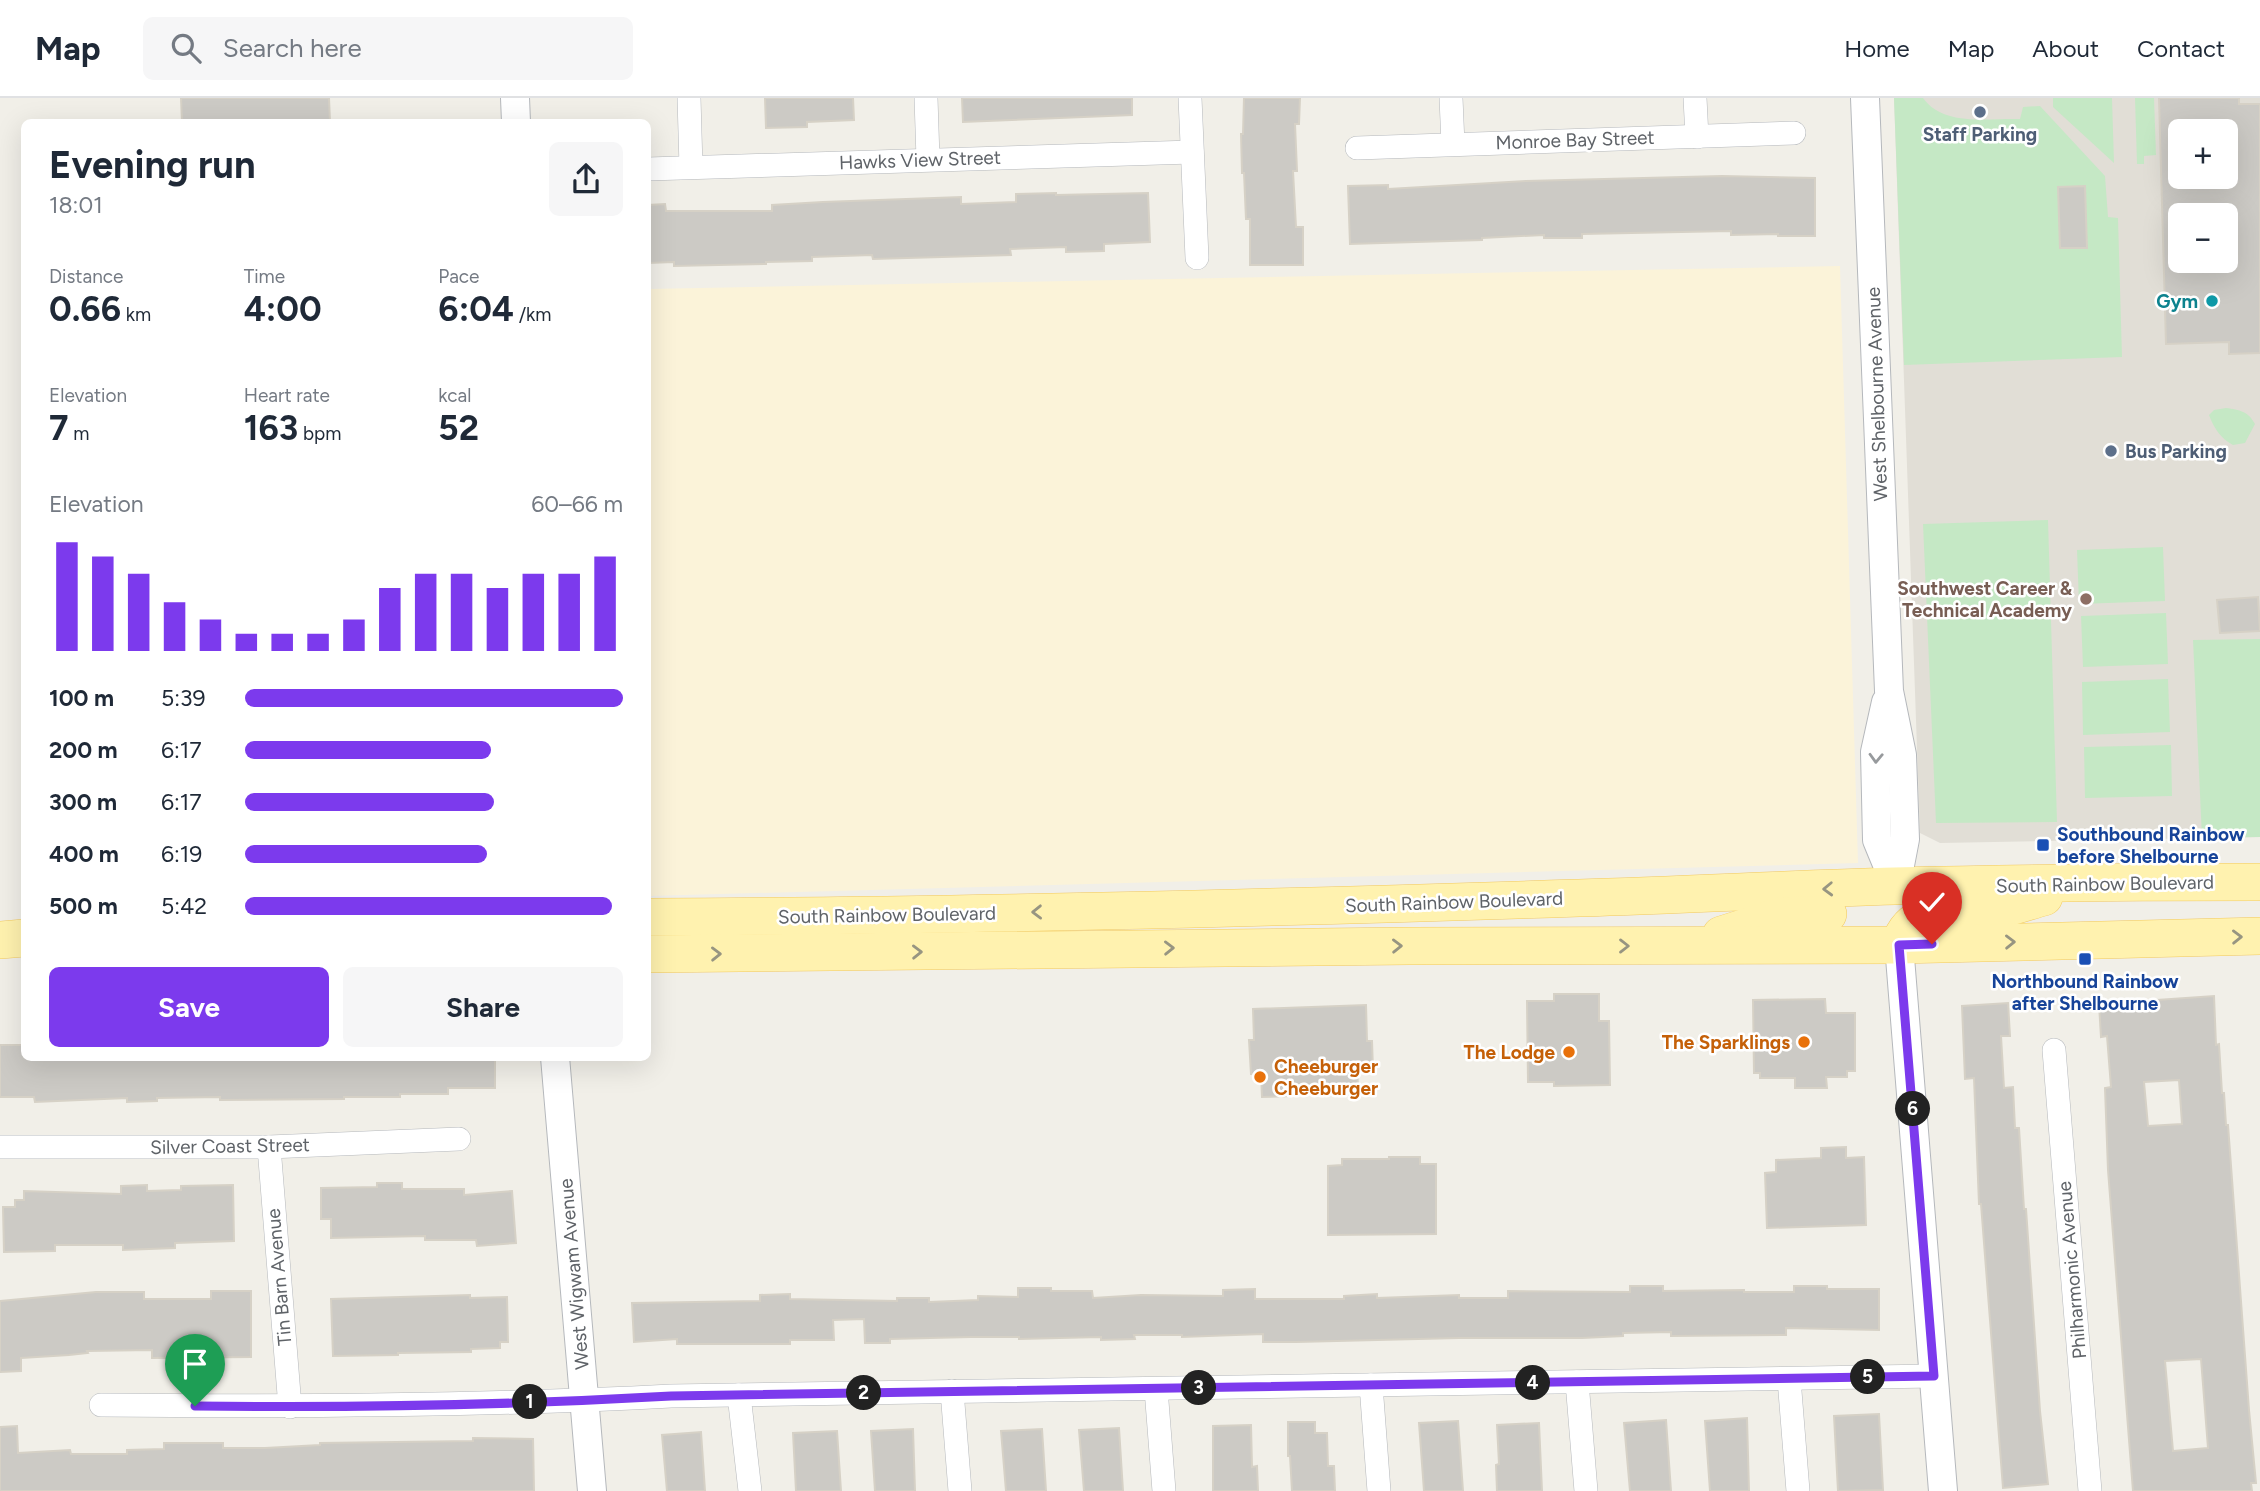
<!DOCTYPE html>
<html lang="en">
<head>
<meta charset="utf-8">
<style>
  body { margin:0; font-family:Figtree,sans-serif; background:#f6f6f7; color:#1f2937; height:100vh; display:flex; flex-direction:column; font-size:26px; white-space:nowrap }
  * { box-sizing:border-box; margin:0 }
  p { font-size:23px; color:#747a83 }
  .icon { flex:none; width:38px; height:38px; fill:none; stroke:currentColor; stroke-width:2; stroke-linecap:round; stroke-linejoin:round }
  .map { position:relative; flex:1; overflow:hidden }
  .drawer { position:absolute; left:21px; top:21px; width:630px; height:942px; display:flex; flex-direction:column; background:#fff; border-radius:10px; box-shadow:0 7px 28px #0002 }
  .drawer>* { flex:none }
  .fabs { position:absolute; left:2168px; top:21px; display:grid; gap:14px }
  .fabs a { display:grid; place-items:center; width:70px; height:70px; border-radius:10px; background:#fff; box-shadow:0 7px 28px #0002; font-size:35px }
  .pin { position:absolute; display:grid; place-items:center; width:60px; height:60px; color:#fff; margin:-72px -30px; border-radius:50% 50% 50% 0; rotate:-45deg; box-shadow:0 0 7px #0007 }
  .pin .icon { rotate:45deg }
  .km { position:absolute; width:35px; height:35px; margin:-18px; border-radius:50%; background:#222; color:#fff; font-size:19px; line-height:35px; text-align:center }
  .round { display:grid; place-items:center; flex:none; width:74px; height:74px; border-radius:10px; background:#f6f6f7 }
  .headline { display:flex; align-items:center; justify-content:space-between; height:119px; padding:0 28px }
  h1 { font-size:38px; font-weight:700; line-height:52px }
  .metrics { display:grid; grid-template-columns:repeat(3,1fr); gap:10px; height:119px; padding:7px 28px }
  .metrics div { display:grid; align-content:center }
  .metrics b { font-size:35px; font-weight:700 }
  .metrics small { font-size:19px; font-weight:400 }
  .metrics p { font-size:19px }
  .chart { height:196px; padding:14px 28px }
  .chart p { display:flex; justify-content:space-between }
  .chart svg { width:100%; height:126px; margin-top:7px; stroke:#7c3aed; stroke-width:6 }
  .cta { display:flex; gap:14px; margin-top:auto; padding:14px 28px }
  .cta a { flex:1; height:80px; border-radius:10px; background:#7c3aed; color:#fff; font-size:28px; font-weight:700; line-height:80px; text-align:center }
  .cta a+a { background:#f6f6f7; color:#1f2937 }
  ul { padding:0 28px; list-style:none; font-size:23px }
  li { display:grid; grid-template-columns:112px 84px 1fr; align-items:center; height:52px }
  li i { height:18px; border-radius:9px; background:#7c3aed }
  header { display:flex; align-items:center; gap:42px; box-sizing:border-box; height:98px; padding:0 35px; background:#fff; border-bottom:2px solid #e0e1e3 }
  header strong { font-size:33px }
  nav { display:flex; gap:38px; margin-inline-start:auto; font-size:24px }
  .search { width:490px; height:63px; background:#f6f6f7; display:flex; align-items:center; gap:18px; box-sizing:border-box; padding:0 24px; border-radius:10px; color:#747a83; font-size:26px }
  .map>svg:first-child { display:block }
  .education { fill:#e1ded6; fill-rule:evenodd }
  .green { fill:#c5e8c5 }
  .sand { fill:#fbf3d9 }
  .building { fill:#cccac5; stroke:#d6d1c6; stroke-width:2; fill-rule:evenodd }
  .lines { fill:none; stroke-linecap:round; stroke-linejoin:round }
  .minor-casing { stroke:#b5b8bc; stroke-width:24 }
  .tertiary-casing { stroke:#b5b8bc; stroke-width:30 }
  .primary-casing { stroke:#f2c960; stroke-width:38 }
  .minor { stroke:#fff; stroke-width:23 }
  .tertiary { stroke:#fff; stroke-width:28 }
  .primary { stroke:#fff2af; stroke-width:37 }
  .oneway { stroke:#979a9d }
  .oneway2 { stroke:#979581 }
  .route-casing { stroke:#fff; stroke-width:14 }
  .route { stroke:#7c3aed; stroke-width:9 }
  .service-dot { fill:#5c6f8a; stroke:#fff; stroke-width:2.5 }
  .culture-dot { fill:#0f9aa8; stroke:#fff; stroke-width:2.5 }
  .education-dot { fill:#8d6e63; stroke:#fff; stroke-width:2.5 }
  .transit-dot { fill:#1a4fb4; stroke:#fff; stroke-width:2.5 }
  .food-dot { fill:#e8710a; stroke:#fff; stroke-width:2.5 }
  .labels { text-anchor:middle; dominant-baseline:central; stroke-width:5; stroke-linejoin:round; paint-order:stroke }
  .service-label { font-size:19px; font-weight:bold; fill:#4e5e75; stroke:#fff }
  .street-label { font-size:19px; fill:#5f6368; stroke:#fff }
  .culture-label { font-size:19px; font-weight:bold; fill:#0d838f; stroke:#fff; text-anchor:end }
  .education-label { font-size:19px; font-weight:bold; fill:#785e54; stroke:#fff; text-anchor:end }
  .transit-label { font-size:19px; font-weight:bold; fill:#164399; stroke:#fff; text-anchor:start }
  .food-label { font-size:19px; font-weight:bold; fill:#c56008; stroke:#fff; text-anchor:end }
</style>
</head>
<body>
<header>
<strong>Map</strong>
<div class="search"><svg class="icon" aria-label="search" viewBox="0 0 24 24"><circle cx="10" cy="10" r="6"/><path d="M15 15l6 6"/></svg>Search here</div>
<nav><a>Home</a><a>Map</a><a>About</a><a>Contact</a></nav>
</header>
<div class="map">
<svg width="2260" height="1393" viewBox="0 0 2260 1393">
  <rect width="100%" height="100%" fill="#f1efe8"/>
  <path class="education" d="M1894,0H2260V739L1940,745L1920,735ZM2180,33H2226V79H2180ZM2180,117H2226V163H2180Z"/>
  <g class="green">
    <path d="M1894,0H1923C1944,29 1988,20 2020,21L2023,9L2040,8L2105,78L2108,119L2118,120L2122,259L1904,267Z"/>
    <path d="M2053,0H2112L2114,65L2053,9Z"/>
    <path d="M2135,0H2154L2156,57L2144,58V66H2137Z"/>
    <path d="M2226,310C2240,312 2248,313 2255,326L2245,345L2233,347C2220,340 2214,330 2209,317L2214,312Z"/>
    <path d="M2048,422L2057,724L1936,725L1923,426Z"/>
    <path d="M2163,449L2165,503L2079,506L2077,452Z"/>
    <path d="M2166,515L2168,566L2083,569L2081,518Z"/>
    <path d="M2260,541V739L2202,740L2193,542Z"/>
    <path d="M2168,581L2170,634L2083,637L2082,584Z"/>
    <path d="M2171,647L2172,698L2085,700L2084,649Z"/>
  </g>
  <path class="sand" d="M1840,168L1858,765L648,798V191Z"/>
  <g class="building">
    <path d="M181,0H329L330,24H182Z"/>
    <path d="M765,0H853L854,22L807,24V29L766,30Z"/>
    <path d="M962,0H1132V17L963,24Z"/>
    <path d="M1244,0H1300L1299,26H1295L1297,73H1293L1296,129H1303V167H1250V121H1246L1244,75H1242L1241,36H1243Z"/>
    <path d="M2159,0H2239V6H2260V255L2229,256V244L2166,246ZM2180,33H2226V79H2180ZM2180,117H2226V163H2180Z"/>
    <path d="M1722,78L1815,80V138H1778V136L1731,137V133L1582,136V140H1544V137L1482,140V142L1350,146L1348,88L1388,87V91L1526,83Z"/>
    <path d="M2085,88L2087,150H2060L2058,89Z"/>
    <path d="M1056,95V97L1148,95L1150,144L1104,146V153L1066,154V149L1010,151L1011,157L873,161L872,157L812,159V163L766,164V166L674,168V164L648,165V107L665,106L666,113H772V107L823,104L961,99V106L1016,104V96Z"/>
    <path d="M2258,499L2260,533L2220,535L2217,502Z"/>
    <path d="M1554,896H1599V923H1609L1610,987L1554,988V984H1528L1527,903H1554Z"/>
    <path d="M2214,898L2216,947L2219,946L2222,995H2224L2226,1027H2228L2249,1312L2256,1385H2251L2252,1393H2133L2108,1072L2105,990L2111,989L2107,938L2101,939L2099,906ZM2179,982L2182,1026L2148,1028L2144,984ZM2201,1261L2208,1350L2173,1353L2165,1263Z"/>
    <path d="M1825,901L1826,915H1855V973H1847V979H1826L1827,990H1795V980H1760V975H1754L1753,902Z"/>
    <path d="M2008,905L2010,938H2001L2004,990L2013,989L2015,1030H2019L2024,1111H2026L2040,1313L2048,1386L2003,1390L1981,1106H1979L1974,980L1965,981L1962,908Z"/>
    <path d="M1366,907L1367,943H1372L1373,972H1357L1358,987L1289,989L1290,998L1262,999L1261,976H1251L1249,942H1254L1253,911Z"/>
    <path d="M0,947H24V959H495V990H448V996H400V999H344V1001L220,1002V999L157,1000V1003L127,1004V1000L35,1004L34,999H0Z"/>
    <path d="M1846,1049V1060L1864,1059L1866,1127L1767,1130L1765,1075L1776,1074V1062L1821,1060V1050Z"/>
    <path d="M1389,1059H1420V1066H1436V1136L1328,1137V1068L1342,1067V1061H1389Z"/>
    <path d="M377,1085H402V1091H464V1097L512,1093L516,1145L477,1148L476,1142H425V1138L331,1140V1121H321V1090L377,1089Z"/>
    <path d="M147,1087V1093L181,1092V1088L233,1087L234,1143L175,1145V1150L123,1152V1147H55V1153L4,1154L3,1109H15V1102H24V1093L121,1096V1088Z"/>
    <path d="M1630,1188H1663V1193L1744,1192V1194H1794V1188H1827V1191H1879V1232L1786,1230V1237L1671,1238V1234L1623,1235V1238L1582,1240H1459L1296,1244H1263V1236L1182,1239V1237H1134L1135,1241L1101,1242V1239L1019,1241V1239H971L890,1241V1245H865L864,1221L833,1222L834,1242H790V1246H677V1241L634,1244L632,1205L760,1203V1197L790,1196V1201L897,1203V1200H929V1204L978,1202V1198L1018,1199V1190H1051V1193H1092L1093,1200L1141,1197L1223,1198V1192L1255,1191V1201H1344V1198L1377,1196V1200L1459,1197V1200H1508V1193L1630,1194Z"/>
    <path d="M211,1193H251V1259L152,1260V1252L87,1253L88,1255L69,1257L21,1260V1273L0,1274V1203L96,1194H144V1201H211Z"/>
    <path d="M470,1197V1200L507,1199L508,1244H500V1250L471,1251V1254L398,1255V1257L333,1258L331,1201Z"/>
    <path d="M1879,1316L1883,1392L1838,1393L1834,1318Z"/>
    <path d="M1747,1320L1749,1393H1710L1705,1323Z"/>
    <path d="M1666,1322L1671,1393H1630L1624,1325Z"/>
    <path d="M1458,1323L1463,1393H1424L1419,1325Z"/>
    <path d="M1288,1324H1315V1335H1327L1328,1368H1334L1335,1393H1292L1290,1358H1288Z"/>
    <path d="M1539,1325L1542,1393H1497L1496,1367L1499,1366L1497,1327Z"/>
    <path d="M1251,1327L1252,1369L1257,1368L1258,1393H1213V1328Z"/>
    <path d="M17,1328L18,1355L70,1352L71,1356H127V1352L164,1351V1345H223V1350H265L320,1347V1345L473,1343V1340L533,1341L534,1393H0V1329Z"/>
    <path d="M1119,1330L1123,1393H1084L1079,1332Z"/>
    <path d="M913,1331L915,1393H875L871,1333Z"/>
    <path d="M1042,1331L1046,1393H1006L1001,1333Z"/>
    <path d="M837,1333L841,1393H796L793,1335Z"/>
    <path d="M701,1334L705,1393H667L662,1337Z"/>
  </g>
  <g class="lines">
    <defs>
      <g id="minor">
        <path d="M689,0L691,69"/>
        <path d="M926,0L928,61"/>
        <path d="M1190,0L1197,160"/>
        <path d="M1451,0L1453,46"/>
        <path d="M1695,0L1697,39"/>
        <path d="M1357,50L1794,35"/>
        <path d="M648,71L1192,54"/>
        <path d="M2054,952L2090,1393"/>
        <path d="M0,1049H269L459,1041"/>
        <path d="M269,1049L290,1309"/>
        <path d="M1789,1281L1798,1393"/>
        <path d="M1577,1284L1586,1393"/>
        <path d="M1371,1287L1379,1393"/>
        <path d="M1156,1291L1164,1393"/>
        <path d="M952,1293L960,1393"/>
        <path d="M739,1297L750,1393"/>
        <path d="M101,1307C291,1309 481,1308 671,1298L1934,1278"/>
      </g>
      <g id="tertiary">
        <path d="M515,0L516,24"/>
        <path d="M1865,0L1889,593L1902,657L1905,741L1896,788"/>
        <path d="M1886,604L1875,654L1877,742L1896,788"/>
        <path d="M1899,847L1943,1393"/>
        <path d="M555,959L592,1393"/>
      </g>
      <g id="primary">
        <path d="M648,819C958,818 1269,810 1579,800C1685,797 1790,791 1895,788C2017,785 2138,784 2260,784"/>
        <path d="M1721,837L1781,818L1828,816"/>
        <path d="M0,842L24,840"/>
        <path d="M1899,847C1914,801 1960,819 1997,812C2013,809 2029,803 2044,799"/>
        <path d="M648,856L1409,848L1899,847L2260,838"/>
      </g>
    </defs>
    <use href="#minor" class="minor-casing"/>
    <use href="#tertiary" class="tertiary-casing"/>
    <use href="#primary" class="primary-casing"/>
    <use href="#minor" class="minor"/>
    <use href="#tertiary" class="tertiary"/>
    <use href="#primary" class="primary"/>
  </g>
  <defs><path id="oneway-chevron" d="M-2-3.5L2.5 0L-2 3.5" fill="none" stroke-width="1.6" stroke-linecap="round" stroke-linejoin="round" transform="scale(1.75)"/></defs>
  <use class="oneway" href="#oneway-chevron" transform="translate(1876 660) rotate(92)"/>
  <g class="oneway2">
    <use href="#oneway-chevron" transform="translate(1828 791) rotate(178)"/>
    <use href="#oneway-chevron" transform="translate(1037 814) rotate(179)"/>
    <use href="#oneway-chevron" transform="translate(2237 839) rotate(-1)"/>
    <use href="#oneway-chevron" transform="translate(2010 844) rotate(-1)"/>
    <use href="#oneway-chevron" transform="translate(1397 848) rotate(-1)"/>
    <use href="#oneway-chevron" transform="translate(1624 848)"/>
    <use href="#oneway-chevron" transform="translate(1169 850) rotate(-1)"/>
    <use href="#oneway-chevron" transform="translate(917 854) rotate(-1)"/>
    <use href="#oneway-chevron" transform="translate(716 856) rotate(-1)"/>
  </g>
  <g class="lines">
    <defs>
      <path id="route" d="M195,1308C354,1310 513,1307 671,1298L1934,1278L1899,847L1932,846"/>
    </defs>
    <use href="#route" class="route-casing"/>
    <use href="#route" class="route"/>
  </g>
  <g class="service-dot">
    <circle cx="1980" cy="14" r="7"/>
    <circle cx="2111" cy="353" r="7"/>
  </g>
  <circle class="culture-dot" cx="2212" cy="203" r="7"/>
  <circle class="education-dot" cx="2086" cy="501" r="7"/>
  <g class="transit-dot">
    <rect x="2036" y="740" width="14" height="14" rx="3.5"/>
    <rect x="2078" y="854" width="14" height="14" rx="3.5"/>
  </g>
  <g class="food-dot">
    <circle cx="1804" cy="944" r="7"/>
    <circle cx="1569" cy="954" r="7"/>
    <circle cx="1260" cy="979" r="7"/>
  </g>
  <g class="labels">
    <g class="service-label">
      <text x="1980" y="36">Staff Parking</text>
      <text x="2125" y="353" text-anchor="start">Bus Parking</text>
    </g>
    <g class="street-label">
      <text transform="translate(1575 42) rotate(-2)">Monroe Bay Street</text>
      <text transform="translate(920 62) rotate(-2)">Hawks View Street</text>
      <text transform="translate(1877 296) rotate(-92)">West Shelbourne Avenue</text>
      <text transform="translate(2105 786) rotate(-1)">South Rainbow Boulevard</text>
      <text transform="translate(1454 804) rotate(-2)">South Rainbow Boulevard</text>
      <text transform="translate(887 817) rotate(-1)">South Rainbow Boulevard</text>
      <text transform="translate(230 1048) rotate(-1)">Silver Coast Street</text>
      <text transform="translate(2072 1172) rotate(-95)">Philharmonic Avenue</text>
      <text transform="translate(574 1176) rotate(-95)">West Wigwam Avenue</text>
      <text transform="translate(279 1179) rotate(-95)">Tin Barn Avenue</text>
    </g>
    <g class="culture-label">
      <text x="2198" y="203">Gym</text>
    </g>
    <g class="education-label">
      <text x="2072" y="490">Southwest Career &amp;<tspan x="2072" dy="22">Technical Academy</tspan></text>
    </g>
    <g class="transit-label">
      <text x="2057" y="736">Southbound Rainbow<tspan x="2057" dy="22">before Shelbourne</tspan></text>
      <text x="2085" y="883" text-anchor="middle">Northbound Rainbow<tspan x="2085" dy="22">after Shelbourne</tspan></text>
    </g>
    <g class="food-label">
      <text x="1790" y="944">The Sparklings</text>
      <text x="1555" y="954">The Lodge</text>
      <text x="1274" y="968" text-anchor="start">Cheeburger<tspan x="1274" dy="22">Cheeburger</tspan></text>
    </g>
  </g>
</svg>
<div class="fabs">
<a>+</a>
<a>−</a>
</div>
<div class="pin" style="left:195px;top:1308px;background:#1e9e55"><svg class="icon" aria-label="arrive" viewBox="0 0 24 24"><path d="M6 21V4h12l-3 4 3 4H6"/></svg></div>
<div class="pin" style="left:1932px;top:846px;background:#d93025"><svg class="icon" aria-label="check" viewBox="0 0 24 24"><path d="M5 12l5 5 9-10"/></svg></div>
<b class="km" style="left:530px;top:1304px">1</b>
<b class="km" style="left:864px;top:1295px">2</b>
<b class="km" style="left:1199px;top:1290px">3</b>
<b class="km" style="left:1533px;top:1285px">4</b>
<b class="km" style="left:1868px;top:1279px">5</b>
<b class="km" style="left:1913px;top:1011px">6</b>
<section class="drawer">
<div class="headline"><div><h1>Evening run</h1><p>18:01</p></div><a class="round"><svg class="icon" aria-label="share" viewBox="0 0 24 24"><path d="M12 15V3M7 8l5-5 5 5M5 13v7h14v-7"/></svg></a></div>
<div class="metrics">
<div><p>Distance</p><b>0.66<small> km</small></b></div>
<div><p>Time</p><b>4:00</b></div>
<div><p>Pace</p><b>6:04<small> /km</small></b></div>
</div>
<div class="metrics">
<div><p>Elevation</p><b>7<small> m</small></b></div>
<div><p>Heart rate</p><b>163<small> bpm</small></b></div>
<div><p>kcal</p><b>52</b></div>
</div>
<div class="chart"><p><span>Elevation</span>60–66 m</p>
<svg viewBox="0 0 160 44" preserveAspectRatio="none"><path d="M5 44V6M15 44V11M25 44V17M35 44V27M45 44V33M55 44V38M65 44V38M75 44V38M85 44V33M95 44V22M105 44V17M115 44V17M125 44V22M135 44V17M145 44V17M155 44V11"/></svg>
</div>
<ul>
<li><b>100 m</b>5:39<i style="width:100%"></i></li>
<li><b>200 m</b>6:17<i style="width:65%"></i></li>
<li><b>300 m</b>6:17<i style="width:66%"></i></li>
<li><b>400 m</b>6:19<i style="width:64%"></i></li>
<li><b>500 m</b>5:42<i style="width:97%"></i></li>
</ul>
<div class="cta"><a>Save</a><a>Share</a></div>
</section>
</div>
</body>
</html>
